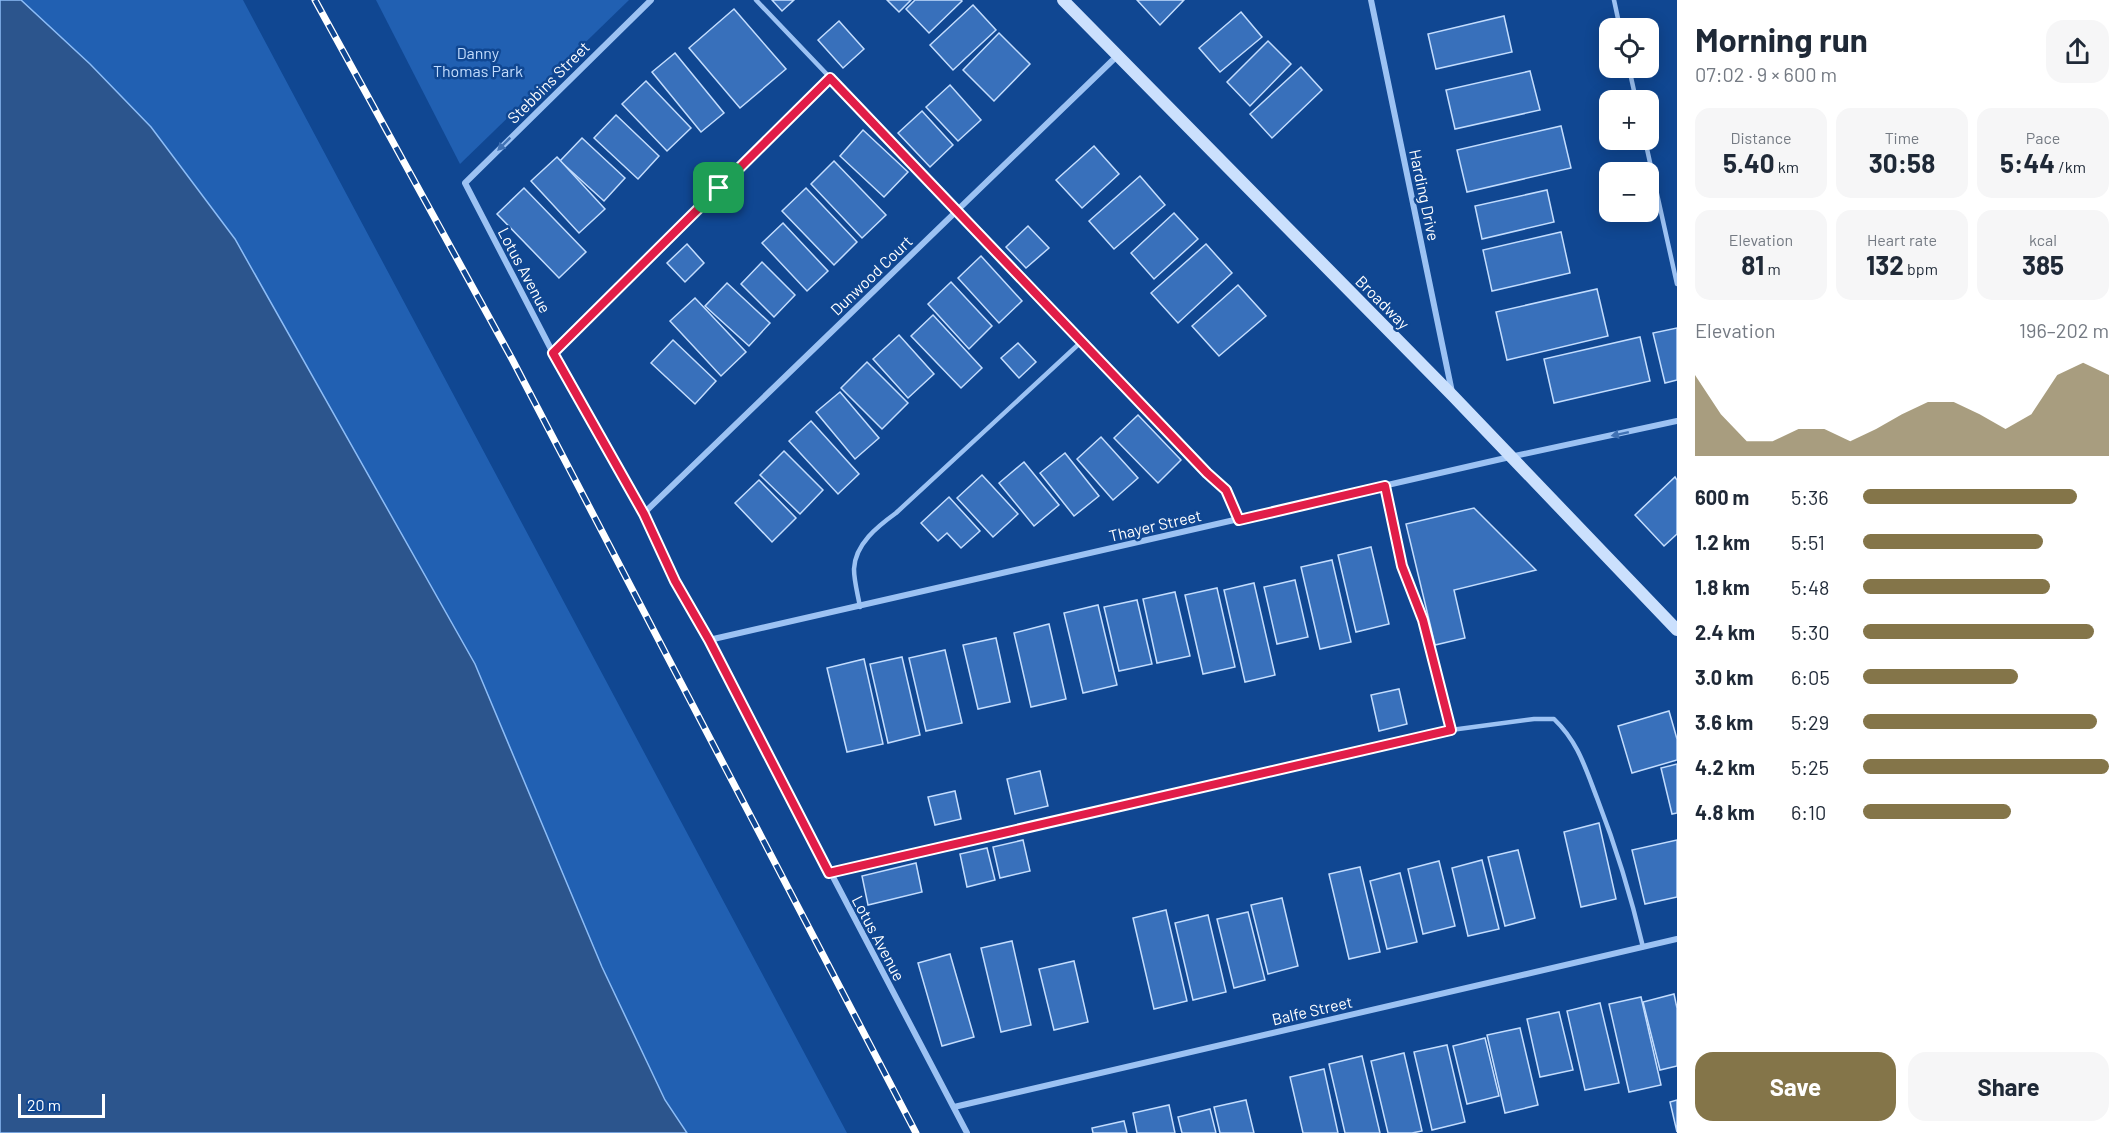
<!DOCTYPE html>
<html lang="en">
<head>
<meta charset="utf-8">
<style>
  body { margin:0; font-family:Barlow,sans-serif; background:#f6f6f7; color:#1f2937; height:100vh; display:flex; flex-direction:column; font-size:22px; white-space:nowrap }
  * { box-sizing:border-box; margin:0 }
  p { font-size:20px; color:#747a83 }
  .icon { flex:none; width:33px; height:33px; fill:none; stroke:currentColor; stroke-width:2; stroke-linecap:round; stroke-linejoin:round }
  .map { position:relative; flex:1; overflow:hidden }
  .sheet { display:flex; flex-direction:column; background:#fff; width:450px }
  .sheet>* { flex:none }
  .tools { position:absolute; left:1599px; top:18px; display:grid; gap:12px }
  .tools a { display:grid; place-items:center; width:60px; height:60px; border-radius:12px; background:#fff; box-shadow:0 3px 15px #0003; font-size:30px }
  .scale { position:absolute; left:18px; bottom:15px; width:87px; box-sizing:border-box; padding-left:6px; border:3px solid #fff; border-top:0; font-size:16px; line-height:21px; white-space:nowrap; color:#fff; -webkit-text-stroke:4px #104792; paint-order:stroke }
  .pin { position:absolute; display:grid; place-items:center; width:51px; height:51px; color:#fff; margin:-26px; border-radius:12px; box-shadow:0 3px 9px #0006 }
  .round { display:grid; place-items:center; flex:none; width:63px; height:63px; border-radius:18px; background:#f6f6f7 }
  .summary { display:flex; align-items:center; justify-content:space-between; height:102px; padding:0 18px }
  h1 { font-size:33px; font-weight:700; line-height:45px }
  .metrics { display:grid; grid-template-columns:repeat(3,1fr); gap:9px; height:102px; padding:6px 18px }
  .metrics div { display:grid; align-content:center; border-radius:15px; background:#f6f6f7; text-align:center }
  .metrics b { font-size:26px; font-weight:700 }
  .metrics small { font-size:16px; font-weight:400 }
  .metrics p { font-size:16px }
  .chart { height:168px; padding:12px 18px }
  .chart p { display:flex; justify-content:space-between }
  .chart svg { width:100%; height:108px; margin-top:6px; fill:#847549; opacity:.7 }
  .primary-button { display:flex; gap:12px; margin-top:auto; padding:12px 18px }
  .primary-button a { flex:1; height:69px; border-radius:18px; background:#847549; color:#fff; font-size:24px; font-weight:700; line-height:69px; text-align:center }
  .primary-button a+a { background:#f6f6f7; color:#1f2937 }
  ul { padding:0 18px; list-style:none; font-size:20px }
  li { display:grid; grid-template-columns:96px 72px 1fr; align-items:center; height:45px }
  li i { height:15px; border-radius:8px; background:#847549 }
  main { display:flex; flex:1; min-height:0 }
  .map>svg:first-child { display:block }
  .green { fill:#2160b2 }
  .water { fill:#2c558d; stroke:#8dbdf7; stroke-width:1.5 }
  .building { fill:#3870bb; stroke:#c3ddfe; stroke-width:1.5 }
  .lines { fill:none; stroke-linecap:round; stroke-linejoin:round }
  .lane { stroke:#9cc2f3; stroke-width:4.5 }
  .street { stroke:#9cc2f3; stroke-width:6 }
  .secondary { stroke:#cbe0fd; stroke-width:12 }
  .rail-casing { stroke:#fff; stroke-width:7 }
  .rail { stroke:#104792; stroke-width:4.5; stroke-dasharray:14; stroke-linecap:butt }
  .oneway { fill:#4172b4 }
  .route-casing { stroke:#fff; stroke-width:12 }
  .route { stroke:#e11d48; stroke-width:8 }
  .labels { text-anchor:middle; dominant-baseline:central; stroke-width:5; stroke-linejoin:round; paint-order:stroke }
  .park-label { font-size:16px; fill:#c3ddfe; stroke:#104792 }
  .street-label { font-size:16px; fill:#fff; stroke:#104792 }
</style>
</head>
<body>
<main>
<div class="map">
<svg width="1677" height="1133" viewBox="0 0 1677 1133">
  <rect width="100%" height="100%" fill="#104792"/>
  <g class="green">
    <path d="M21,0H243L847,1133H687L665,1100L602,967L475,664L235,239L151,127L90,64Z"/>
    <path d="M376,0H629L460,164Z"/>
  </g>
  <path class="water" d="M0,0H21L90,64L151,127L235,239L475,664L602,967L665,1100L687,1133H0Z"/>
  <g class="building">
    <path d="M772,0H794L782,11Z"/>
    <path d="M887,0H911L899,12Z"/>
    <path d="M915,0H961L962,1L929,33L906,9Z"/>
    <path d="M1137,0H1184L1160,25Z"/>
    <path d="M973,5L996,30L953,70L930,45Z"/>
    <path d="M734,9L786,69L740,108L689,48Z"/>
    <path d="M1241,12L1262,37L1220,72L1199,48Z"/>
    <path d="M1504,16L1512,52L1436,69L1428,34Z"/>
    <path d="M839,21L864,49L843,68L818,40Z"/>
    <path d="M999,33L1030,64L994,101L963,70Z"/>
    <path d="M1268,41L1291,64L1250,106L1227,82Z"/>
    <path d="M675,53L724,113L701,132L652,72Z"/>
    <path d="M1301,67L1322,90L1272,138L1250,114Z"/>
    <path d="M1530,71L1540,110L1455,129L1446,90Z"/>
    <path d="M646,81L691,128L667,151L622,104Z"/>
    <path d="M950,85L981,120L958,141L926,107Z"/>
    <path d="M922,111L953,145L930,167L898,133Z"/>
    <path d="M616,115L659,156L638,179L594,138Z"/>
    <path d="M1561,126L1571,168L1467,192L1457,150Z"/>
    <path d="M863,130L908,172L884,197L840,156Z"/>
    <path d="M582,138L625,178L604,201L560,161Z"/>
    <path d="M1094,146L1119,174L1082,208L1056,180Z"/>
    <path d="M557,157L605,209L579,233L531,181Z"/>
    <path d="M834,161L886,215L862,238L811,184Z"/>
    <path d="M1140,176L1165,205L1114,249L1089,221Z"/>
    <path d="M524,188L586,252L559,278L497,214Z"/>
    <path d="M806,188L857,242L834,265L782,211Z"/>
    <path d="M1547,190L1554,222L1482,239L1475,206Z"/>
    <path d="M1174,213L1198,239L1154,279L1131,253Z"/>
    <path d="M783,223L828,271L807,291L762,243Z"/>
    <path d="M1028,226L1049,248L1026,268L1006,247Z"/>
    <path d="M1561,232L1570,273L1492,291L1483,250Z"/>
    <path d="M687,244L704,263L685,282L667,263Z"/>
    <path d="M1206,244L1232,273L1178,323L1151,293Z"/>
    <path d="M981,256L1022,301L999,323L958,278Z"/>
    <path d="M762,262L795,295L774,317L741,284Z"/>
    <path d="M951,282L992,326L969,349L928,304Z"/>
    <path d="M727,283L770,323L749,346L705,306Z"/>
    <path d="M1238,285L1266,316L1219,356L1192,326Z"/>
    <path d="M1597,289L1608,336L1507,360L1496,312Z"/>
    <path d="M695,298L746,352L721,376L670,321Z"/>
    <path d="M933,315L982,368L961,388L911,336Z"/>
    <path d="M1677,328V380L1665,383L1653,333Z"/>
    <path d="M899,335L934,374L908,398L873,359Z"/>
    <path d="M1640,337L1650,381L1554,403L1544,359Z"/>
    <path d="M673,340L716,381L695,404L651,363Z"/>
    <path d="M1018,343L1036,362L1019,378L1001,358Z"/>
    <path d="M867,362L908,403L882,429L841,388Z"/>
    <path d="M840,392L879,438L855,459L816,412Z"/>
    <path d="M1138,415L1181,460L1158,483L1114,438Z"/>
    <path d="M811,421L859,474L838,494L789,441Z"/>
    <path d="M1101,437L1138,478L1113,500L1077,459Z"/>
    <path d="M784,451L823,490L800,514L760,475Z"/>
    <path d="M1065,453L1099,496L1074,516L1040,473Z"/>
    <path d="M1024,462L1059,505L1034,526L999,483Z"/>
    <path d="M982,475L1018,514L993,537L957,498Z"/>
    <path d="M1675,477L1677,480V534L1664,546L1635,515Z"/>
    <path d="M759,480L796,518L772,542L735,503Z"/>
    <path d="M949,497L980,531L961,548L947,533L938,541L921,523Z"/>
    <path d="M1474,508L1536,570L1454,590L1465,638L1435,645L1406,524Z"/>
    <path d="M1371,547L1389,624L1356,632L1338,555Z"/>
    <path d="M1332,560L1351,642L1320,649L1301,567Z"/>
    <path d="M1295,580L1308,637L1277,644L1264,587Z"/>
    <path d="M1254,583L1275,675L1245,682L1224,590Z"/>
    <path d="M1217,588L1235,667L1203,674L1185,595Z"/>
    <path d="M1175,592L1190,656L1157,663L1143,599Z"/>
    <path d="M1137,600L1152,664L1119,671L1104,607Z"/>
    <path d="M1098,605L1117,685L1083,693L1064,613Z"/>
    <path d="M1049,624L1066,699L1031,707L1014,633Z"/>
    <path d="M996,638L1010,702L978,709L963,645Z"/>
    <path d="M945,650L962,723L926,731L909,658Z"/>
    <path d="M902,657L920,735L888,743L870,664Z"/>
    <path d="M864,659L883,744L847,752L827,668Z"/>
    <path d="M1399,689L1407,724L1379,731L1371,695Z"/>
    <path d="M1669,711L1677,739V760L1632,773L1618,726Z"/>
    <path d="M1677,764V813L1672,814L1661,768Z"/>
    <path d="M1040,771L1048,806L1015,814L1007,779Z"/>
    <path d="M955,791L961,819L935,825L928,797Z"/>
    <path d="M1599,823L1616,899L1581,907L1564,832Z"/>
    <path d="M1023,840L1030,871L1000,878L993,847Z"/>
    <path d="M1677,840V897L1645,904L1632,850Z"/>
    <path d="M987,848L995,880L967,887L960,854Z"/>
    <path d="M1518,850L1535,918L1505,926L1488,857Z"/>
    <path d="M1482,860L1499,929L1468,936L1452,868Z"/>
    <path d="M1439,861L1455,926L1423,934L1408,869Z"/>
    <path d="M916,863L922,892L868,905L862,876Z"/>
    <path d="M1360,867L1380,952L1349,959L1329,874Z"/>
    <path d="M1400,873L1417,942L1387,949L1370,881Z"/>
    <path d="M1282,898L1298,966L1268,974L1251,905Z"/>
    <path d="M1166,910L1187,1001L1154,1009L1133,918Z"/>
    <path d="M1248,912L1265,980L1234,988L1217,919Z"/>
    <path d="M1208,915L1226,992L1193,1000L1175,923Z"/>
    <path d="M1012,941L1031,1025L1001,1032L981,948Z"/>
    <path d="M950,954L974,1037L942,1046L918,963Z"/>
    <path d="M1074,961L1088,1022L1054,1030L1039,969Z"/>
    <path d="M1674,994L1677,1008V1066L1660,1070L1643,1002Z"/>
    <path d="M1641,997L1661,1085L1629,1092L1609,1004Z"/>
    <path d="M1600,1003L1619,1083L1585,1090L1567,1011Z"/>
    <path d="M1559,1012L1573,1070L1540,1077L1527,1019Z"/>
    <path d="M1520,1028L1538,1105L1505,1113L1487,1035Z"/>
    <path d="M1485,1038L1499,1096L1467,1104L1453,1046Z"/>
    <path d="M1447,1045L1465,1122L1432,1130L1414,1052Z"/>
    <path d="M1404,1053L1422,1131L1412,1133H1388L1371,1061Z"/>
    <path d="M1362,1056L1380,1133H1345L1329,1064Z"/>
    <path d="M1324,1069L1338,1133H1303L1290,1077Z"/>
    <path d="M1246,1100L1254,1133H1220L1214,1107Z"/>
    <path d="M1677,1100V1132L1670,1102Z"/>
    <path d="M1169,1105L1175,1133H1137L1133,1113Z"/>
    <path d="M1210,1109L1216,1133H1182L1178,1117Z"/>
    <path d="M1124,1121L1127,1133H1093L1092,1128Z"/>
  </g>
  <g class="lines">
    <g class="lane">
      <path d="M756,0L1207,473L1226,490L1239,519"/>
      <path d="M1614,0L1620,28"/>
      <path d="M1629,68L1636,100"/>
      <path d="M1645,140L1677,284"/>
      <path d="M553,353L830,78"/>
      <path d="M1385,486L1402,566L1423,620L1451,730"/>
      <path d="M860,607C858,595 854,581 854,569C855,544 878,526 896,513L1081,342"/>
      <path d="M829,872L1451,730L1534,719H1554C1578,742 1585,767 1597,798C1616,847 1631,896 1643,947"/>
    </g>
    <g class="street">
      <path d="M651,0L465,183L553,353L643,514L675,581L709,640L967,1133"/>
      <path d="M1371,0L1452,392"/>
      <path d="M643,514L1117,56"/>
      <path d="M709,640L1510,457L1677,421"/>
      <path d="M954,1107L1677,939"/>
    </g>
    <path class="secondary" d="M1063,0L1453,396L1677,630"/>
    <defs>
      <path id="rail" d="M315,0L512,359L916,1133"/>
    </defs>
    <use href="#rail" class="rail-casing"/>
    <use href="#rail" class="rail"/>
  </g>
  <defs><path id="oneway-solid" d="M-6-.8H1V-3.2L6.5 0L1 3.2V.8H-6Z" transform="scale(1.5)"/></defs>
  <g class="oneway">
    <use href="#oneway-solid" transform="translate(504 144) rotate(135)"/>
    <use href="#oneway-solid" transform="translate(1620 434) rotate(168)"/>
  </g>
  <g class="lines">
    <defs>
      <path id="route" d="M830,78L1207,473L1226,490L1239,520L1385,486L1402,566L1423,620L1451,730L829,873L709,640L675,581L644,514L553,353Z"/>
    </defs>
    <use href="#route" class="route-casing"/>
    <use href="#route" class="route"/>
  </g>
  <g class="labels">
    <g class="park-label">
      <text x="478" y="52">Danny<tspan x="478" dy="18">Thomas Park</tspan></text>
    </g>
    <g class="street-label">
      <text transform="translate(548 82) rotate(-45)">Stebbins Street</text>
      <text transform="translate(1425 195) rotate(78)">Harding Drive</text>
      <text transform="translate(525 270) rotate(62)">Lotus Avenue</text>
      <text transform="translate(871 275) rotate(-44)">Dunwood Court</text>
      <text transform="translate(1383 302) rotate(45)">Broadway</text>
      <text transform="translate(1155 525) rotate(-13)">Thayer Street</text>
      <text transform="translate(879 938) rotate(62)">Lotus Avenue</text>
      <text transform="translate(1312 1010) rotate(-13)">Balfe Street</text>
    </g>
  </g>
</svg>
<div class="tools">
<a><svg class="icon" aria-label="locate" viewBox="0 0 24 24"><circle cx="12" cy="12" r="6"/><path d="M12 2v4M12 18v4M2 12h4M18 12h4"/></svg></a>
<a>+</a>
<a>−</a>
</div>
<div class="scale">20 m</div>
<div class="pin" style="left:719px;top:188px;background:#1e9e55"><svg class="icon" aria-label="arrive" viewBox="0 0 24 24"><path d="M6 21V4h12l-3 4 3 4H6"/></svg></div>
</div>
<section class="sheet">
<div class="summary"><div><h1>Morning run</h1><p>07:02 · 9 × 600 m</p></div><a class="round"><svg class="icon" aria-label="share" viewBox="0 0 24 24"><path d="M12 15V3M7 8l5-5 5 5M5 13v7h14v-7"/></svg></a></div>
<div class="metrics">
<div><p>Distance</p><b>5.40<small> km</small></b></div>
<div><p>Time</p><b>30:58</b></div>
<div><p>Pace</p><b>5:44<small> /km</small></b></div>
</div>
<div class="metrics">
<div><p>Elevation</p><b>81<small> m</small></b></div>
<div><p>Heart rate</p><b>132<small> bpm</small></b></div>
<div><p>kcal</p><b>385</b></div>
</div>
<div class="chart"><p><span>Elevation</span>196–202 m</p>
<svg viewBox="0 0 160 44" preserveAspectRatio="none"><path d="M0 44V11L10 27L20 38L30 38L40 33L50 33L60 38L70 33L80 27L90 22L100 22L110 27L120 33L130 27L140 11L150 6L160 11V44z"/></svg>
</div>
<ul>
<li><b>600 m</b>5:36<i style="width:87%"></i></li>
<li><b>1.2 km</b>5:51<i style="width:73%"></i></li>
<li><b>1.8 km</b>5:48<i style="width:76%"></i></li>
<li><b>2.4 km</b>5:30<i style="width:94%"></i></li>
<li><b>3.0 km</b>6:05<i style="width:63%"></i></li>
<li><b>3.6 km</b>5:29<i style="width:95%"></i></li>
<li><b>4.2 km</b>5:25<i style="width:100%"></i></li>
<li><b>4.8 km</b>6:10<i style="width:60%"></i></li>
</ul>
<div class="primary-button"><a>Save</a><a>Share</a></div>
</section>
</main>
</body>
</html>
